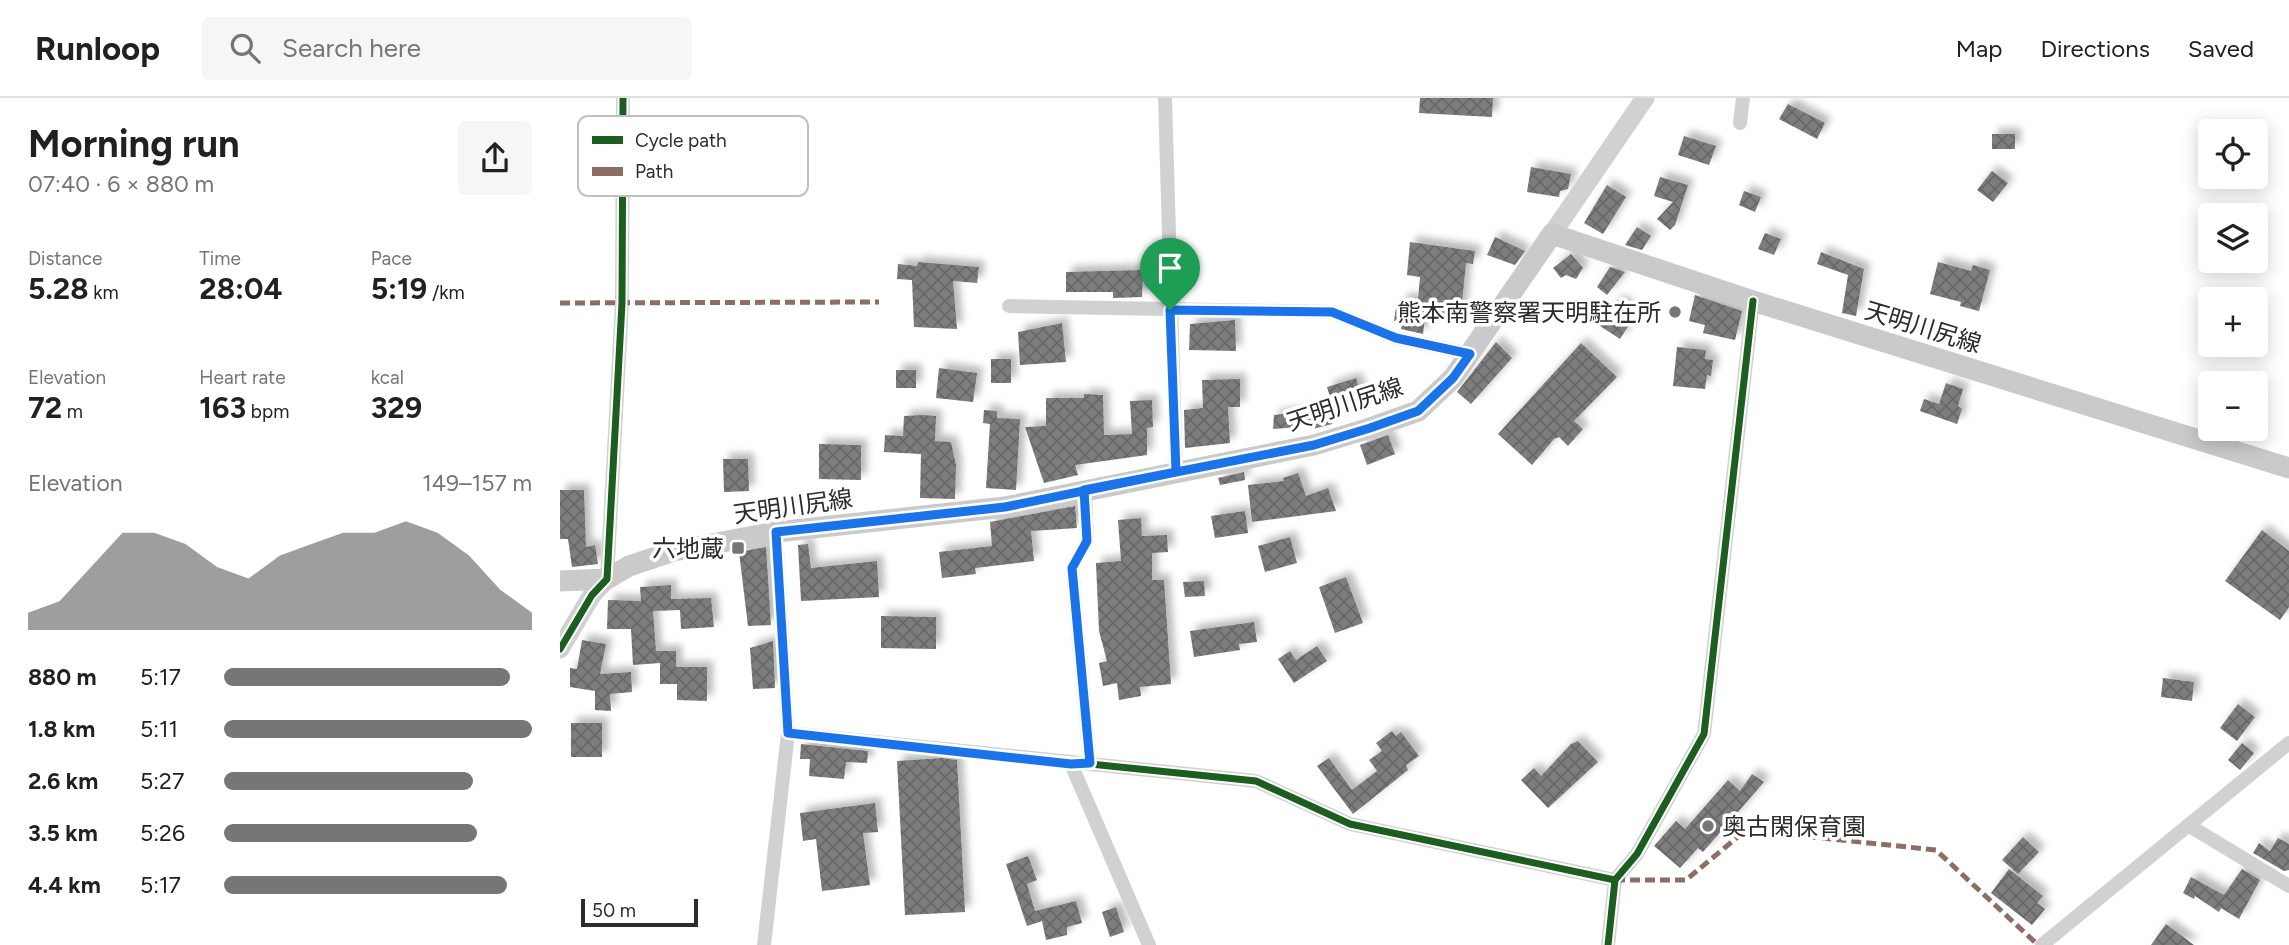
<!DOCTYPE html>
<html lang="en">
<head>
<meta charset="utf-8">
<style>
  body { margin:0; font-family:Figtree,"Noto Sans JP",sans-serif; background:#f6f6f6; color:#202124; height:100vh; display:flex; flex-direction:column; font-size:26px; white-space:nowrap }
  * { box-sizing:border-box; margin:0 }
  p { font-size:23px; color:#757577 }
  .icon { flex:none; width:38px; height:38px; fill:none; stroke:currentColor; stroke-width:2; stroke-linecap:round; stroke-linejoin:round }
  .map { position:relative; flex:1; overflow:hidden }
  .drawer { display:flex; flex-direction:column; background:#fff; width:560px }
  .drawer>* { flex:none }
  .controls { position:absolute; left:1638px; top:21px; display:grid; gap:14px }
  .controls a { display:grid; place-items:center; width:70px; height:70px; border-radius:7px; background:#fff; box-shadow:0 4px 18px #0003; font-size:35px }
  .scale { position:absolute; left:21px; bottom:18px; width:117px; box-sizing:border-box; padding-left:7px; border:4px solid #2c2c2c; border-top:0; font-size:19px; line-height:24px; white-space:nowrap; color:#2c2c2c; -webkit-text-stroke:5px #fff; paint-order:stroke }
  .pin { position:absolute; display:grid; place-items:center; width:60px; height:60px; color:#fff; margin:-72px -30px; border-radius:50% 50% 50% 0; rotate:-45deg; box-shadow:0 0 7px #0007 }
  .pin .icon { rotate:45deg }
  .round { display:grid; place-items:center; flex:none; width:74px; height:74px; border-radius:7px; background:#f6f6f6 }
  .head { display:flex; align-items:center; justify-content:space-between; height:119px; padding:0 28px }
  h1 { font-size:38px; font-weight:700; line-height:52px }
  .figures { display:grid; grid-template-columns:repeat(3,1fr); gap:10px; height:119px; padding:7px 28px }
  .figures div { display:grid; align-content:center }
  .figures b { font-size:30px; font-weight:700 }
  .figures small { font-size:19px; font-weight:400 }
  .figures p { font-size:19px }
  .chart { height:196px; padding:14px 28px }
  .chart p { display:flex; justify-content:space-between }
  .chart svg { width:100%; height:126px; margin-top:7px; fill:#767676; opacity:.7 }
  ul { padding:0 28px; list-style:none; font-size:23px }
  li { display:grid; grid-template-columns:112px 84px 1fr; align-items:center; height:52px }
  li i { height:18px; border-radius:9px; background:#767676 }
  header { display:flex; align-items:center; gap:42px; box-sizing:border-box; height:98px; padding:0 35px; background:#fff; border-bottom:2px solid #e0e0e0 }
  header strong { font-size:33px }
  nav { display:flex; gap:38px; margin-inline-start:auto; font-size:24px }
  .search { width:490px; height:63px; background:#f6f6f6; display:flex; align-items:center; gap:18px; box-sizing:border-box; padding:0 24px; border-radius:7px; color:#757577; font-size:26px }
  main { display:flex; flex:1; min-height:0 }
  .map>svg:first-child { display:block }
  .building { fill:url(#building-cross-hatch); filter:url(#shadow) }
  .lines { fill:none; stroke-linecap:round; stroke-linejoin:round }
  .minor { stroke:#d1d1d1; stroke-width:14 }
  .tertiary { stroke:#d1d1d1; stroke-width:19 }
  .secondary { stroke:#cacaca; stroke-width:21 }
  .quiet { stroke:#8d6e63; stroke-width:5; stroke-dasharray:10 5; stroke-linecap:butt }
  .cycleway-casing { stroke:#fff; stroke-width:11 }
  .cycleway { stroke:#1b5e20; stroke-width:7 }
  .route-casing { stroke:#fff; stroke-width:14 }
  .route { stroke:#1a73e8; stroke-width:9 }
  .poi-dot { fill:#767676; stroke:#fff; stroke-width:2.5 }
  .labels { text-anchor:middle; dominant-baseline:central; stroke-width:7; stroke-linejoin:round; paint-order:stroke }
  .poi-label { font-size:24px; fill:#2c2c2c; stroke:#fff; text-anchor:end }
  .street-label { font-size:24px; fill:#2c2c2c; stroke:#fff }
  .key { fill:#fff; stroke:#c0c0c0; stroke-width:2 }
  .key-label { font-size:19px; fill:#2c2c2c }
</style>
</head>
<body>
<header>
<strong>Runloop</strong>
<div class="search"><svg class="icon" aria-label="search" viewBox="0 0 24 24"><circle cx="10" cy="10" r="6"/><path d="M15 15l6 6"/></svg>Search here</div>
<nav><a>Map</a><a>Directions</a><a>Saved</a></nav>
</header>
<main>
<section class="drawer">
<div class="head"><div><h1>Morning run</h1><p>07:40 · 6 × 880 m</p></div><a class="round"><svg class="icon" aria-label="share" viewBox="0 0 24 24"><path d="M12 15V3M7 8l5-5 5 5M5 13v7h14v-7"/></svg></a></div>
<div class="figures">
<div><p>Distance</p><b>5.28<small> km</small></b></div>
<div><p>Time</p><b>28:04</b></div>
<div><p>Pace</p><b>5:19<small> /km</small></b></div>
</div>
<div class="figures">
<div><p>Elevation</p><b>72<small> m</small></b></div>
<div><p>Heart rate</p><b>163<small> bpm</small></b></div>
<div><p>kcal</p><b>329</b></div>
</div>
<div class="chart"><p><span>Elevation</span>149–157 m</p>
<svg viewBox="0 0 160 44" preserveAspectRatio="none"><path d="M0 44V38L10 34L20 22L30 10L40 10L50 14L60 22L70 26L80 18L90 14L100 10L110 10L120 6L130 10L140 18L150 30L160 38V44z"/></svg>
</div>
<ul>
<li><b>880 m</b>5:17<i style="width:93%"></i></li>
<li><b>1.8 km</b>5:11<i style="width:100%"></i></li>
<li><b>2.6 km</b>5:27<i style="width:81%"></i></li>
<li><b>3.5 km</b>5:26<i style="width:82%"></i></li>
<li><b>4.4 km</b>5:17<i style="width:92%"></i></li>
</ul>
</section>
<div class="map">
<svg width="1729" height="847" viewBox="0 0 1729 847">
  <defs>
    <pattern id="building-cross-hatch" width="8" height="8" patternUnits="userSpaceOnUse" patternTransform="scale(1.75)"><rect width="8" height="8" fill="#7d7d7d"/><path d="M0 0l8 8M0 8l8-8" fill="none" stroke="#676767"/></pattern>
    <filter id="shadow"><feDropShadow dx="6" dy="-6" stdDeviation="3.5" flood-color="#0004"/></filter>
  </defs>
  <rect width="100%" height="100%" fill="#fff"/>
  <g class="building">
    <path d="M860,0H933L932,19L859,15Z"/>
    <path d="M1228,6L1265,25L1257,41L1219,21Z"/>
    <rect x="1432" y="36" width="23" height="15"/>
    <path d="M1124,38L1156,48L1149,67L1118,57Z"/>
    <path d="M971,69L1011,76L1008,91L1000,93L999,99L967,94Z"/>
    <path d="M1432,73L1448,85L1433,104L1417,92Z"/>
    <path d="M1100,79L1128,87L1115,127L1110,132L1097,121L1113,104L1094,98Z"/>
    <path d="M1047,87L1066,99L1043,136L1024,125Z"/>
    <path d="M1184,93L1201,99L1195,114L1179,107Z"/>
    <path d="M1077,129L1091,138L1082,152L1065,147Z"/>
    <path d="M1205,135L1221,141L1214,157L1198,151Z"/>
    <path d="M935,139L965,153L955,167L927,157Z"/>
    <path d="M850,144L915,153L913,166L906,165L900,224L865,220L863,236L841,231L842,224L834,223L836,210L840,211L842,201L858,202L860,179L847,177Z"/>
    <path d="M1261,154L1304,171L1296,218L1282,215L1288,177L1257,166Z"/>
    <path d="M1011,156L1023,170L1016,181L1006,177L1001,180L993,170Z"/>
    <path d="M358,164L419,169L417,185L393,183L397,231L354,229L352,182L337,181L338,166L357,168Z"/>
    <path d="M1378,164L1411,173L1413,167L1430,172L1419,213L1400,208L1401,204L1370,196Z"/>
    <path d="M1050,169L1065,174L1047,197L1037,189Z"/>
    <path d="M583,172L582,199L553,200V194H506V174Z"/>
    <path d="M1135,197L1182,213L1175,242L1143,235L1145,227L1129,223Z"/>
    <path d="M1058,202L1072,212L1067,221L1071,224L1060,241L1040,228Z"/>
    <path d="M675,222L676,253L629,252L630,226Z"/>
    <path d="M502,225L506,264L460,267L458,234Z"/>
    <path d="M936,244L952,260L911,306L897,294Z"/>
    <path d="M1021,245L1057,279L1014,323L1023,331L1008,348L999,339L994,341L972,367L938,336Z"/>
    <path d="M1117,249L1146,252L1145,261L1153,262L1151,278L1147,277L1145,291L1113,288Z"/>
    <rect x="431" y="261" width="20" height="24"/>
    <path d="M379,270L417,275L413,304L376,300Z"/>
    <rect x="336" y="272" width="20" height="18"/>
    <path d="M796,280L803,303L774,312L767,289Z"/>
    <path d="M680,281V309H668L670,345L625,350L624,312L643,310L642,282Z"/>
    <path d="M1386,285L1403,291L1398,308L1402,311L1397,326L1360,313L1364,301L1379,306Z"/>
    <path d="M524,296L543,297L544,337L572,336L570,303L592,302L593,329L587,330V357L515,367L518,377L484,385L465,329L486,328V300H524Z"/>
    <path d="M769,311L772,326L753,331L752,328L713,331L714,317Z"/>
    <path d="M424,312L437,313V320L460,321L456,392L426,390L430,326L423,325Z"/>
    <path d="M363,317L376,318L375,343L391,344L396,367L395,401L360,400L361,356L324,354L325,337L343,338L344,318Z"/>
    <path d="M828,337L835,356L807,367L800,347Z"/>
    <path d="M259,346L301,347V382L259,381Z"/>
    <path d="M163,361H188L189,393L164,394Z"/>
    <path d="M684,374L685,382L660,387L658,380Z"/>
    <path d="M738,375L746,398L768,390L776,413L692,424L688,387L724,383L723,380Z"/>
    <path d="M0,392H24L26,449L35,447L38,466L12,469L8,441H0Z"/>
    <path d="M515,408L517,430L471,433L474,463L415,470L416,476L382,480L379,454L432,448L430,424Z"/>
    <path d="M685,413L688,435L655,440L651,418Z"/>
    <path d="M581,420L582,438L607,437L608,454L592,455V482H604L611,586L580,589L581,598L559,602L557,585L543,588L539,565L547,563L539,533L536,465L561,463L558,422Z"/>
    <path d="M1702,432L1729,453V509L1720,522L1665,483Z"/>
    <path d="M730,439L737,465L705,474L698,448Z"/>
    <path d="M248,446L251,470L317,463L319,499L241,503L238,447Z"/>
    <path d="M206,449L211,527L188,528L179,454Z"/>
    <path d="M786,479L803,525L775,535L759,489Z"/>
    <path d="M644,483L645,498L625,499L623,484Z"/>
    <path d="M111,487V501L151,500L154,529L121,531L120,512L93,513L96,553H116V569H147V603L117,602V586H100V565L73,567L71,531H47L48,502L81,503L80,489Z"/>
    <path d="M321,518L376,519V551L321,550Z"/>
    <path d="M694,524L697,544L679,546L680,552L634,559L630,533Z"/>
    <path d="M22,542L46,546L40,576L71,574L72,594L50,596L51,613L35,612V593L10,589V570L17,571Z"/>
    <path d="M213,543L215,590L193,591L190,550Z"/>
    <path d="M757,548L767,563L734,585L718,561L730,553L736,562Z"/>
    <path d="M1603,580L1634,584L1632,603L1601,599Z"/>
    <path d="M1678,606L1695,619L1677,643L1660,630Z"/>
    <rect x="11" y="625" width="31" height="34"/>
    <path d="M832,633L836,638L841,634L859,658L846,667L848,672L793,716L757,668L769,660L792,692L817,673L809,662L822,653L816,645Z"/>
    <path d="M1018,643L1038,664L988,710L961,682L974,670L981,678L1011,646Z"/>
    <path d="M1682,645L1694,655L1680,672L1668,662Z"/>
    <path d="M241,646L308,653L307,665L286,664L284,681L249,678L250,661H240Z"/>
    <path d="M382,660L397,662L405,814L345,817L337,663Z"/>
    <path d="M1192,676L1204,684L1143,754L1138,750L1120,770L1094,748L1116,723L1125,731L1168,682L1180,693Z"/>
    <path d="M315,705L318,734L303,735L310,787L262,793L256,741L243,743L240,715Z"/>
    <path d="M1463,739L1479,754L1458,776L1442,762Z"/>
    <path d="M1718,740L1729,746V772L1724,773L1693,755L1699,745L1710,753Z"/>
    <path d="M468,758L477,782L467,786L475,813L516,803L522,825L507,829V837L486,842L482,823L467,828L446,766Z"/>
    <path d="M1449,771L1483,798L1477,805L1485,811L1472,827L1431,795Z"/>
    <path d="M1682,771L1700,782L1679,821L1661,810L1659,814L1635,798L1634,801L1623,795L1631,779L1664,797Z"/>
    <path d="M556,809L564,834L550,839L542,814Z"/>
    <path d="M1606,826L1634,847H1591Z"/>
  </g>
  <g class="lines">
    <g class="minor">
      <path d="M605,0L616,374"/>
      <path d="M1180,25L1183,0"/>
      <path d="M449,208L772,214L836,240L910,256"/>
      <path d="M525,392L527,443L512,470L530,665"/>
      <path d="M47,481L62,205L63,0"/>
      <path d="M228,635L696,683L790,726L1055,782"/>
      <path d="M511,666L589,847"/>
      <path d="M1628,727L1729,788"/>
      <path d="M204,847L228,635L216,434"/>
      <path d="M1048,847L1055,782L1077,756L1144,636L1193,203"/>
      <path d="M1482,847L1729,645"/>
    </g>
    <g class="tertiary">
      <path d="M992,136L1085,0"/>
      <path d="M0,551L32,497L47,481"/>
    </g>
    <path class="secondary" d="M0,483L47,481L69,468L114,453L216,434L445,409L754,347L810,330L858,313L893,280L992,136L1193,203L1729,370"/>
    <g class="quiet">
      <path d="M0,205L319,204"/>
      <path d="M1055,782H1126L1186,732L1376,752L1478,847"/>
    </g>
    <defs>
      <g id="cycleway">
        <path d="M0,551L32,497L47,481L62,205L63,0"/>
        <path d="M228,635L696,683L790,726L1055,782"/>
        <path d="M1048,847L1055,782L1077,756L1144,636L1193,203"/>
      </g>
    </defs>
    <use href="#cycleway" class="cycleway-casing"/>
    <use href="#cycleway" class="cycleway"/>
  </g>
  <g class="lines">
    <defs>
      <path id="route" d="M610,212L616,374L445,409L216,434L228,635L511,666L530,665L512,470L527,443L524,392L754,347L810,330L858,313L893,280L910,256L836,240L772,214L610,212"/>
    </defs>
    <use href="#route" class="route-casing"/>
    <use href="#route" class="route"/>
  </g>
  <g class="poi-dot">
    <circle cx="1115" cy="214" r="7"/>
    <rect x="171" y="443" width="14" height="14" rx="3.5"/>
    <circle cx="1148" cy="728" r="7"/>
  </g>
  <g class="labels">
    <g class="poi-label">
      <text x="1101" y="214">熊本南警察署天明駐在所</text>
      <text x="164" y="450">六地蔵</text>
      <text x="1162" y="728" text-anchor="start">奥古閑保育園</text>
    </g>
    <g class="street-label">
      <text transform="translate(1363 229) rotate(17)">天明川尻線</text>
      <text transform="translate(785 306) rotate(-18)">天明川尻線</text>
      <text transform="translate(233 408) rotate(-8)">天明川尻線</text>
    </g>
  </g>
  <rect x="18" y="18" width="230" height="80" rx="10" class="key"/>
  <rect x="32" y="38" width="31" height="8" fill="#1b5e20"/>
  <rect x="32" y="69" width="31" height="9" fill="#8d6e63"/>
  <g class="key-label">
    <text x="75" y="49">Cycle path</text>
    <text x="75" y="80">Path</text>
  </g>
</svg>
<div class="controls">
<a><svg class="icon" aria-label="locate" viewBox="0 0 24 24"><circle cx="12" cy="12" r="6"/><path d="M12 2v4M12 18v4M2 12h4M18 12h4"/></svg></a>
<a><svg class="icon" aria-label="layers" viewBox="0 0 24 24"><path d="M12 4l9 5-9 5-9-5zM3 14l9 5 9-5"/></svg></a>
<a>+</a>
<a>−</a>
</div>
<div class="scale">50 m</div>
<div class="pin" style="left:610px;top:212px;background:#1e9e55"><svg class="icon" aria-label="arrive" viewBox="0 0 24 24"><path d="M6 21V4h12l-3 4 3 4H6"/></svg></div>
</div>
</main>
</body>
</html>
